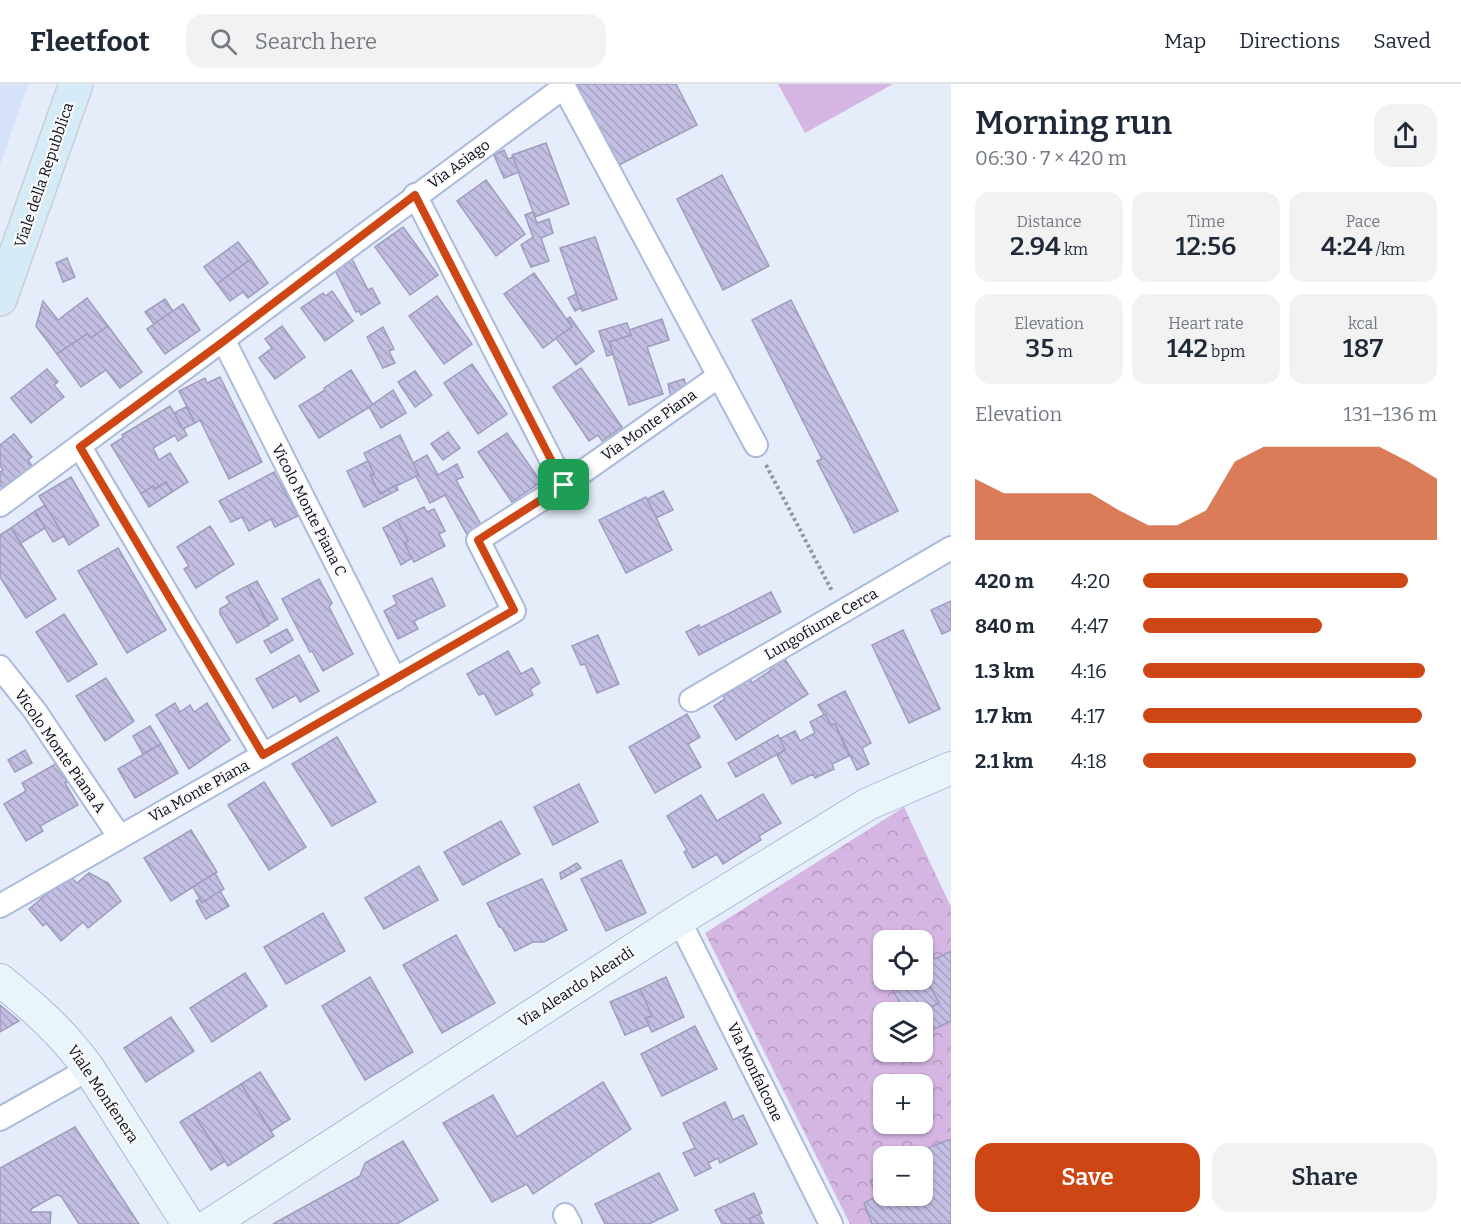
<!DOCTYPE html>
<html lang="en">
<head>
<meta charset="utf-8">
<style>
  body { margin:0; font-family:Bitter,serif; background:#f2f2f3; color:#1f2937; height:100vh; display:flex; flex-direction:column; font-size:22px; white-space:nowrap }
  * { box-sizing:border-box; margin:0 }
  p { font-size:20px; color:#747a83 }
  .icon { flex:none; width:33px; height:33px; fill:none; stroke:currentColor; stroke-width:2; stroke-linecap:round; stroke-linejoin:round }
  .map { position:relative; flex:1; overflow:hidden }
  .details { display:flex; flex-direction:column; background:#fff; width:510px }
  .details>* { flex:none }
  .fabs { position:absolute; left:873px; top:846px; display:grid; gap:12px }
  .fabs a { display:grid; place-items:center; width:60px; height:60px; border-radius:12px; background:#fff; box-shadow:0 2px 4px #0004; font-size:30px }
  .pin { position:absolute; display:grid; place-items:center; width:51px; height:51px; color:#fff; margin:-26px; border-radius:12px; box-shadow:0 3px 9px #0006 }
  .round { display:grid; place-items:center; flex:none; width:63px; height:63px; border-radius:18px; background:#f2f2f3 }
  .summary { display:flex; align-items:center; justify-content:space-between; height:102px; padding:0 24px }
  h1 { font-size:33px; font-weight:600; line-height:45px }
  .figures { display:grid; grid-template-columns:repeat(3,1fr); gap:9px; height:102px; padding:6px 24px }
  .figures div { display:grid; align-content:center; border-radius:15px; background:#f2f2f3; text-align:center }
  .figures b { font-size:26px; font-weight:600 }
  .figures small { font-size:16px; font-weight:400 }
  .figures p { font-size:16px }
  .chart { height:168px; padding:12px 24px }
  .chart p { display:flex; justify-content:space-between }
  .chart svg { width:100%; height:108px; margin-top:6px; fill:#cd4614; opacity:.7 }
  .cta { display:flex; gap:12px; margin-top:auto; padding:12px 24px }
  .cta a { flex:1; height:69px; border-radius:18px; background:#cd4614; color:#fff; font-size:24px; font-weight:600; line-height:69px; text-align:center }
  .cta a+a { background:#f2f2f3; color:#1f2937 }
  ul { padding:0 24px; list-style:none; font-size:20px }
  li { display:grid; grid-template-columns:96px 72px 1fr; align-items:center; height:45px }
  li i { height:15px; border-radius:8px; background:#cd4614 }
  header { display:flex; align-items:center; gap:36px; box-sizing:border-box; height:84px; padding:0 30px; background:#fff; border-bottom:2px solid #e0e1e3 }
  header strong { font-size:28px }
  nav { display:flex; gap:33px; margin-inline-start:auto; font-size:21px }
  .search { width:420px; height:54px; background:#f2f2f3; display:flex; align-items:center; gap:15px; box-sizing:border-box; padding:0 21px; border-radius:18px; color:#747a83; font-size:22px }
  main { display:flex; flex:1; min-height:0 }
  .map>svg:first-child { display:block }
  .built { fill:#d5e2fa }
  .park { fill:url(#park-crowns); fill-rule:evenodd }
  .garden { fill:#d5b5e1 }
  .building { fill:url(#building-back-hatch); stroke:#9f9cbe; stroke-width:1.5 }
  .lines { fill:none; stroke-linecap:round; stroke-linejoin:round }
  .street-casing { stroke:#aabbdb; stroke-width:26 }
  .secondary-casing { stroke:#aabbdb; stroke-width:34 }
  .primary-casing { stroke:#cdced1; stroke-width:36 }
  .path { stroke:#9096a3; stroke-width:4; stroke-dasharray:3 3; stroke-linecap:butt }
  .street { stroke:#fff; stroke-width:22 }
  .secondary { stroke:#eaf5fb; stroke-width:32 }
  .primary { stroke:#d5ebf8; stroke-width:33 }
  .route-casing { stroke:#fff; stroke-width:12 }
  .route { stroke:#cd4614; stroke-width:8 }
  .labels { text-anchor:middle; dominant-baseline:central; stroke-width:4.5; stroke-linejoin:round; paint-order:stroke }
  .street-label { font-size:15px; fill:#070c17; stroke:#f9f9f9 }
</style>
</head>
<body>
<header>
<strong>Fleetfoot</strong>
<div class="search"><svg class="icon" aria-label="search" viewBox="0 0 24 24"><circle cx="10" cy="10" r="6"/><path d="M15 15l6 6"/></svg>Search here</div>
<nav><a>Map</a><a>Directions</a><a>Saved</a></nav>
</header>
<main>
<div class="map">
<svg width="951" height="1140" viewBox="0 0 951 1140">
  <defs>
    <pattern id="park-crowns" width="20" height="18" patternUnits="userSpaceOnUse" patternTransform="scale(1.5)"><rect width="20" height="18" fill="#d5b5e1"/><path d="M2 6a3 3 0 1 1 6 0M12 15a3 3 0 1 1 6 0" fill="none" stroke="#b59ac0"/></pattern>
    <pattern id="building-back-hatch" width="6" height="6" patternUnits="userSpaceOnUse" patternTransform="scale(1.5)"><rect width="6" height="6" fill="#c3bfe3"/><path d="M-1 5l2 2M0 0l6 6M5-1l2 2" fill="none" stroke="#a6a3c2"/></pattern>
  </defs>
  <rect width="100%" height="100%" fill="#e5ecfa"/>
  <path class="built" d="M0,0H28L0,81Z"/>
  <path class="park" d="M904,723L951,823V1055L907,1072H884L883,1089L870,1097L877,1112L864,1119L872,1140H850L705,849ZM884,856H922V896H884ZM884,928H922V968H884ZM884,1000H922V1040H884Z"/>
  <path class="garden" d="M778,0H893L805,49Z"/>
  <g class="building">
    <path d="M576,0H676L697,41L619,81Z"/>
    <path d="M546,59L569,120L535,133L512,71Z"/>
    <path d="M504,66L508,75L513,73L519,88L504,94L494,71Z"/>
    <path d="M722,91L769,182L723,206L677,115Z"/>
    <path d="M486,96L525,150L496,172L457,117Z"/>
    <path d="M533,128L537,139L549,135L553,149L541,154L549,177L531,183L521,161L533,153L525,131Z"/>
    <path d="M403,143L438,191L410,211L375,163Z"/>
    <path d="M595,153L617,215L582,227L560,164Z"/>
    <path d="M238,158L251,175L217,200L204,183Z"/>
    <path d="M67,174L75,193L63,198L56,179Z"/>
    <path d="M251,175L268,199L248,214L243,208L230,217L217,200Z"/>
    <path d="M352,175L368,206L372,204L380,219L361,231L359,227L356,228L335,186Z"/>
    <path d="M534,189L572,243L543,264L504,210Z"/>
    <path d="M332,207L353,237L325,257L301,224L323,209L325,212Z"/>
    <path d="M576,210L581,224L575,227L568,214Z"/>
    <path d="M437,212L472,260L444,280L409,232Z"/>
    <path d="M87,214L108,242L91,254L87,250L57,270L36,242L43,217L58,236Z"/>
    <path d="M165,215L173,227L154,240L145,228Z"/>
    <path d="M791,216L898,427L854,449L817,377L822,375L752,236Z"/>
    <path d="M183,220L200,246L165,270L147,245Z"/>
    <path d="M570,233L594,267L576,281L556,254L572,243L567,235Z"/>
    <path d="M662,235L669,256L647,263L663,310L629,321L609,258L631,251L629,246Z"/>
    <path d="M627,239L631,251L609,258L613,270L607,272L599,247Z"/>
    <path d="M108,242L142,288L120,304L106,286L81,303L57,270L87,250L91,254Z"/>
    <path d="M282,242L305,273L275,295L259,274L272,264L265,255Z"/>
    <path d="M383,243L394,265L389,267L395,279L383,284L367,253Z"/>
    <path d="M472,280L507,330L478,350L444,299Z"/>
    <path d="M581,284L622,343L602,357L598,351L589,357L553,303Z"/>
    <path d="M47,285L58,298L54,301L64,313L31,339L11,314Z"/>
    <path d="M351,286L373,321L319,354L299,322L325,306L324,304Z"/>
    <path d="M415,287L432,311L415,323L398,298Z"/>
    <path d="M220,293L262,378L229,395L200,336L195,339L179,307L205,294L207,299Z"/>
    <path d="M684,295L689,312L672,317L668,300Z"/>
    <path d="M393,306L406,329L381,344L369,323Z"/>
    <path d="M170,322L187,351L178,357L175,351L153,364L159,376L170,369L188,398L172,408L166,398L155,405L153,402L141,410L111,361L124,353L122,351Z"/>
    <path d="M186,323L195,339L183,345L174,329Z"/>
    <path d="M448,348L460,364L443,376L431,360Z"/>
    <path d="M507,349L541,398L512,418L478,368Z"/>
    <path d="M14,350L32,373L28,376L35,386L5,408L0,401V388L3,386L0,382V361Z"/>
    <path d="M400,351L419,391L380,410L370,391L374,390L364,369Z"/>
    <path d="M427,371L438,391L457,380L463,393L456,396L484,446L469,454L445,411L430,419L416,392L419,391L413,379Z"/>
    <path d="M368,377L374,390L370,391L380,410L396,401L398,406L364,423L347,387Z"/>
    <path d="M274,388L298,432L275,443L271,435L249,447L242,433L231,438L219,417Z"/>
    <path d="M71,393L99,441L69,461L39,412Z"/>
    <path d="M166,398L172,408L149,423L141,410L153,402L155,405Z"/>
    <path d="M663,407L673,426L656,434L647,415Z"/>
    <path d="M646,413L672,466L626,489L599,436Z"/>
    <path d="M45,421L64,452L53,458L35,427Z"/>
    <path d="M424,423L427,428L434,425L445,447L439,450L445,462L414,478L404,459L408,457L397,436Z"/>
    <path d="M35,427L45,444L21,459L11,444Z"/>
    <path d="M397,436L408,457L404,459L412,474L401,481L383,444Z"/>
    <path d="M210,442L234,480L196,504L184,485L189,482L177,463Z"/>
    <path d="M11,444L56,515L26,534L0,493V451Z"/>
    <path d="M118,464L166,546L127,569L78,487Z"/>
    <path d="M432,494L445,522L414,537L418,545L398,555L384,527L397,520L393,512Z"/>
    <path d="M319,495L332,519L329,523L353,570L323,587L312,567L310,568L282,515Z"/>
    <path d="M257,497L278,535L269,540L247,502Z"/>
    <path d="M247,502L269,541L237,559L220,530V525L230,519L226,513Z"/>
    <path d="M771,508L781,528L699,571L686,548L699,541L700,544Z"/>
    <path d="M951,517V546L942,550L931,526Z"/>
    <path d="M64,530L97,580L68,598L36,548Z"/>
    <path d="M287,545L293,556L271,569L264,557Z"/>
    <path d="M903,546L940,625L909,639L872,561Z"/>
    <path d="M598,551L619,600L597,609L585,580L581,581L572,562Z"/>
    <path d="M508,567L521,590L532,584L540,599L530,605L533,611L496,631L484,609L479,611L467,590Z"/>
    <path d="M299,571L319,607L300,618L296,611L273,624L256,595Z"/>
    <path d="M784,574L808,610L736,656L714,622L725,615L723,612L750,595L752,599L771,586L770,584Z"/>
    <path d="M106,594L134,637L105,657L76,612Z"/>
    <path d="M845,607L871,659L862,664L869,680L857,686L835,640L831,641L818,621Z"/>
    <path d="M175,619L180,628L190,621L194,628L207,619L230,656L189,685L156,631Z"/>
    <path d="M687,630L700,653L688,660L701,683L655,709L629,663Z"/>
    <path d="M825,630L831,641L835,640L849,672L832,680L834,685L815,694L813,690L792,700L777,671L785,666L779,655L795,647L800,657L815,649L810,638Z"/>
    <path d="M150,642L161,660L143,670L133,652Z"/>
    <path d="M778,651L785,666L736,693L728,679Z"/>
    <path d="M337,653L376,718L332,742L292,680Z"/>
    <path d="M161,660L178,689L135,714L118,685Z"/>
    <path d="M25,666L32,679L15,688L8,676Z"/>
    <path d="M59,678L69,697L65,699L78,721L40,742L43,747L26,757L4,720L26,707L22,699Z"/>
    <path d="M264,698L306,763L269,786L228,721Z"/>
    <path d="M579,700L598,738L553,761L534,723Z"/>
    <path d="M763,710L781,739L759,752L761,756L723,780L717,770L693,784L684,768L687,766L667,732L701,711L717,737Z"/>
    <path d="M501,737L520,770L463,801L444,768Z"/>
    <path d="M191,746L217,788L171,817L144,774Z"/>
    <path d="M621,776L646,829L606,847L581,795Z"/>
    <path d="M577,779L581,784L561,795L560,789Z"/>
    <path d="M419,782L438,816L384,845L365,814Z"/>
    <path d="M89,789L108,799L121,817L88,844L83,838L61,857L46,839L43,842L29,825L69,791L77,799Z"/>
    <path d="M215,789L224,805L202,819L193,803Z"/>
    <path d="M542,795L567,846L544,858H533L515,867L502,844L499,843L487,819Z"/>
    <path d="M220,807L229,822L206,835L196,817L200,815L202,819Z"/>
    <path d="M323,829L345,867L286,900L264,863Z"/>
    <path d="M923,850L935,875L951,867V937L922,951V928H920L939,919L922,888V856H911Z"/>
    <path d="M456,851L495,919L442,949L403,881Z"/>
    <path d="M922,888L939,919L920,928H905L887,896H922Z"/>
    <path d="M245,889L267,922L212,958L190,924Z"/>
    <path d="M370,893L413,968L365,996L322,922Z"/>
    <path d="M666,893L684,933L652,948L645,934L652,932L640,905Z"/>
    <path d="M640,905L652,932L645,934L649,941L625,951L610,918Z"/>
    <path d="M0,921L19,937L0,948Z"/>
    <path d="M171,933L194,967L146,998L124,964Z"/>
    <path d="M695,942L717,985L662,1012L641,970Z"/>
    <path d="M260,988L290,1035L271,1047L241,1000Z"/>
    <path d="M603,998L631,1045L533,1110L527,1100L492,1118L443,1039L493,1011L517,1053Z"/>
    <path d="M241,1000L274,1052L228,1082L193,1030Z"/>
    <path d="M725,1018L733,1036L743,1031L757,1060L720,1079L718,1074L708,1079L711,1084L695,1092L683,1069L695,1064L683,1039Z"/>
    <path d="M193,1030L225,1077L211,1086L180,1038Z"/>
    <path d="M75,1043L139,1140H79L61,1112L56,1111L31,1125V1128H51L50,1140H0V1084Z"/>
    <path d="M951,1055V1140H872L864,1119L877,1112L870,1097L884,1089V1112H922V1072H907Z"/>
    <path d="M403,1057L438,1116L397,1140H273L360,1092L365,1079Z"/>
    <path d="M659,1089L678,1126L649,1140H605L595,1120Z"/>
    <path d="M754,1109L762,1129L749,1135L752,1140H722L715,1126Z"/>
    <path d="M759,1130L764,1140H752L749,1135Z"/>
  </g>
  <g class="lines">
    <defs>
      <g id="street">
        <path d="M415,111L564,401"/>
        <path d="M224,257L395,596"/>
        <path d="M80,363L263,671"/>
        <path d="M0,421C189,283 375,141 564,3L756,361"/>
        <path d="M0,583L35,627L119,752"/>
        <path d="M691,616L951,464"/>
        <path d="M0,822L514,527L478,456L564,401L719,292"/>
        <path d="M679,836L831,1140"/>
        <path d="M0,1035L89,985"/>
        <path d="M565,1131L570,1140"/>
      </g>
      <g id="secondary">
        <path d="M0,896C34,923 64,950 89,985L188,1140"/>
        <path d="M211,1140L679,836L868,720L951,684"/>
      </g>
      <path id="primary" d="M0,215L76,0"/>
    </defs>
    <use href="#street" class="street-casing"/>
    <use href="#secondary" class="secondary-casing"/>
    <use href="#primary" class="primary-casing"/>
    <path class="path" d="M766,381L832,507"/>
    <use href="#street" class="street"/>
    <use href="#secondary" class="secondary"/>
    <use href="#primary" class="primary"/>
  </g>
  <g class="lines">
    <defs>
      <path id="route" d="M415,111L564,401L478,456L514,526L263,671L80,363L224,257Z"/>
    </defs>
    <use href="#route" class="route-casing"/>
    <use href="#route" class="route"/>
  </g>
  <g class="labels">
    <g class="street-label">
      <text transform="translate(459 80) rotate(-36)">Via Asiago</text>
      <text transform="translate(44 91) rotate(-71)">Viale della Repubblica</text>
      <text transform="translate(649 341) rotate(-35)">Via Monte Piana</text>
      <text transform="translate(309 426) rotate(63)">Vicolo Monte Piana C</text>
      <text transform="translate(821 540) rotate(-30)">Lungofiume Cerca</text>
      <text transform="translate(60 667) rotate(55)">Vicolo Monte Piana A</text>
      <text transform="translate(199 707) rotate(-29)">Via Monte Piana</text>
      <text transform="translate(576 903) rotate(-33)">Via Aleardo Aleardi</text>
      <text transform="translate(755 988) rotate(64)">Via Monfalcone</text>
      <text transform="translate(103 1010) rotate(56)">Viale Monfenera</text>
    </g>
  </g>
</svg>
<div class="fabs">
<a><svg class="icon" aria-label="locate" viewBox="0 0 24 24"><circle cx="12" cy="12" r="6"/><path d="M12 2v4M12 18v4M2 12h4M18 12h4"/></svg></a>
<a><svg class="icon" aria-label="layers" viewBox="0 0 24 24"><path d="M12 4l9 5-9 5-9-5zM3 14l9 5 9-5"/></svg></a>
<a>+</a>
<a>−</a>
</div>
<div class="pin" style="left:564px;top:401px;background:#1e9e55"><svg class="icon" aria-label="arrive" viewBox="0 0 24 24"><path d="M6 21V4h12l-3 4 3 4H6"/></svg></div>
</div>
<section class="details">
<div class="summary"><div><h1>Morning run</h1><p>06:30 · 7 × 420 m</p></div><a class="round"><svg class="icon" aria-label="share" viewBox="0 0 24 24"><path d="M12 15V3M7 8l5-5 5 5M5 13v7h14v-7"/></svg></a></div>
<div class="figures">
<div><p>Distance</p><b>2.94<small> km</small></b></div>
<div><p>Time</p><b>12:56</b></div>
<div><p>Pace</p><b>4:24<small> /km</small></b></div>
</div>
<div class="figures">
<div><p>Elevation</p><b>35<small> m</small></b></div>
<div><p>Heart rate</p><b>142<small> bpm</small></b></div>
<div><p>kcal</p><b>187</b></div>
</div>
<div class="chart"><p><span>Elevation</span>131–136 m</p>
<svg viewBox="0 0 160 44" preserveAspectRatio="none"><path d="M0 44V19L10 25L20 25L30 25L40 25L50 32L60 38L70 38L80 32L90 12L100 6L110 6L120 6L130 6L140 6L150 12L160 19V44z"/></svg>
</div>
<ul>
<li><b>420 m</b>4:20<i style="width:90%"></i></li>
<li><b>840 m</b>4:47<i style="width:61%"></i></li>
<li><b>1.3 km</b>4:16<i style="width:96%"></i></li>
<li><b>1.7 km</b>4:17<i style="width:95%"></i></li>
<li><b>2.1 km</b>4:18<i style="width:93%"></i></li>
</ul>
<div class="cta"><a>Save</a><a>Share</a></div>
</section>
</main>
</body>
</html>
